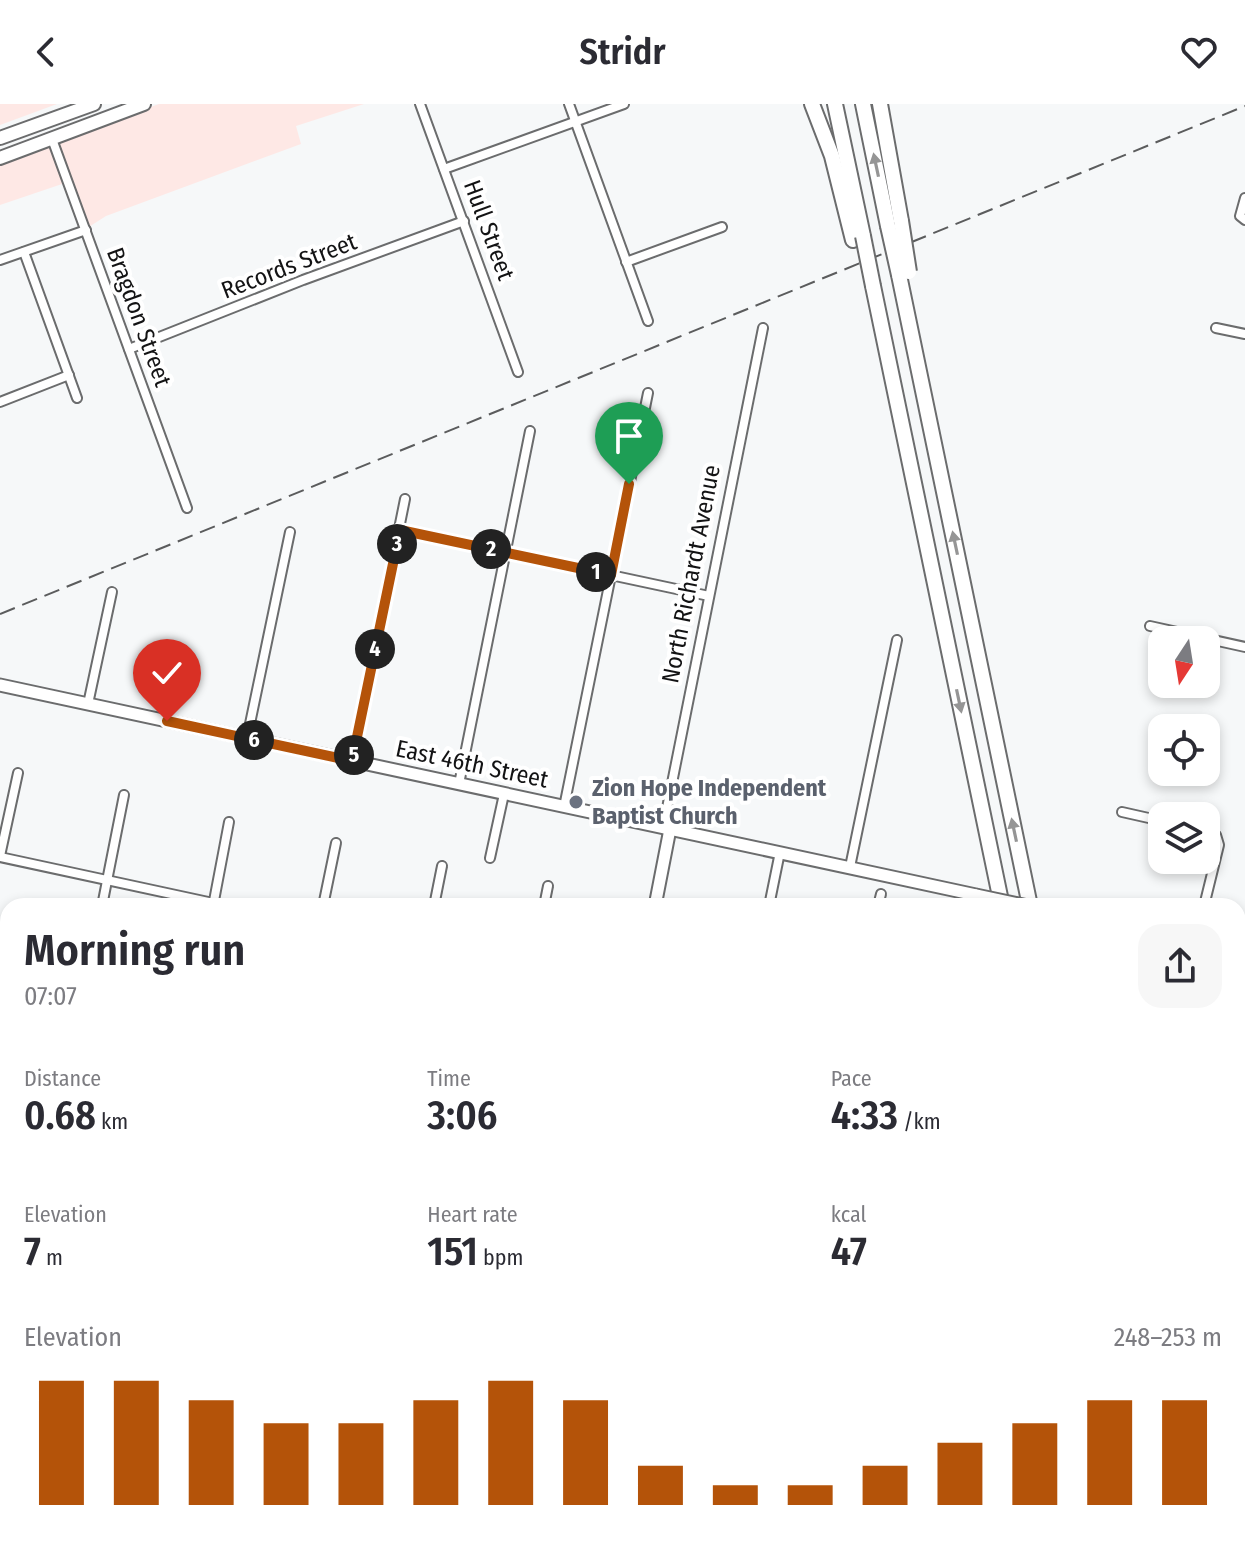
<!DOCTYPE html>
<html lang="en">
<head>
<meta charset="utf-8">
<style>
  body { margin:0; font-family:"Fira Sans Condensed",sans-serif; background:#f7f7f7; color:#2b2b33; height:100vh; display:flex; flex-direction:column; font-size:30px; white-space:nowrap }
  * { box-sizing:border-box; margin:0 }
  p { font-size:26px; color:#7c7c81 }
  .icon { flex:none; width:44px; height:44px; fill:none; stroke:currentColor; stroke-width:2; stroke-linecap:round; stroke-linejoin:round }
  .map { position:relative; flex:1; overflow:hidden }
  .side { position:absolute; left:0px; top:794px; width:1246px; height:650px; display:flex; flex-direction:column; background:#fff; border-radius:24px 24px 0 0; box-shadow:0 4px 12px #0003 }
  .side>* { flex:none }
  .needle { width:52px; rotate:192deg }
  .tools { position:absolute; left:1148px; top:522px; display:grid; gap:16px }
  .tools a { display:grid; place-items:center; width:72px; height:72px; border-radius:16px; background:#fff; box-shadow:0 4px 12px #0003; font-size:40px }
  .pin { position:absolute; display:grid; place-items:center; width:68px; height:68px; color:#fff; margin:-82px -34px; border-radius:50% 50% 50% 0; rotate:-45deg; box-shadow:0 0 8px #0007 }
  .pin .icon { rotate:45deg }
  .km { position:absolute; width:40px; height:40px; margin:-20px; border-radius:50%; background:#222; color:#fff; font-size:22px; line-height:40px; text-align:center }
  .round { display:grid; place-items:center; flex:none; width:84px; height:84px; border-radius:24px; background:#f7f7f7 }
  .summary { display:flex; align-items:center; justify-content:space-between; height:136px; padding:0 24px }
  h1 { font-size:44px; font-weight:600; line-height:60px }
  .metrics { display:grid; grid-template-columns:repeat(3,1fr); gap:12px; height:136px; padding:8px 24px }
  .metrics div { display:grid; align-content:center }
  .metrics b { font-size:40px; font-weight:600 }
  .metrics small { font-size:22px; font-weight:400 }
  .metrics p { font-size:22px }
  .chart { height:224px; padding:16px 24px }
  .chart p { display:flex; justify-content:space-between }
  .chart svg { width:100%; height:144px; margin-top:8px; stroke:#b45309; stroke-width:6 }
  header { display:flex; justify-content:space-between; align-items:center; height:104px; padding:0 24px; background:#fff; font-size:36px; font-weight:600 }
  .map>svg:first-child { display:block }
  .commercial { fill:#fee8e5 }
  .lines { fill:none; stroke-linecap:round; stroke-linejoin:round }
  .street-casing { stroke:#6b6c6d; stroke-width:12 }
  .secondary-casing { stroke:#6b6c6d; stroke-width:15 }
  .primary-casing { stroke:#6b6c6d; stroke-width:16 }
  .highway-casing { stroke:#6b6c6d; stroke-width:18 }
  .street { stroke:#fff; stroke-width:8 }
  .secondary { stroke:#fff; stroke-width:11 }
  .primary { stroke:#fff; stroke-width:12 }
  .highway { stroke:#fff; stroke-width:14 }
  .rail { stroke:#5b5c5d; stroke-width:2; stroke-dasharray:16 8; stroke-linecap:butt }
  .secondary-bridge-casing { stroke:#6b6c6d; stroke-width:15; stroke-linecap:butt }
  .highway-bridge-casing { stroke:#6b6c6d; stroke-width:18; stroke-linecap:butt }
  .secondary-bridge { stroke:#fff; stroke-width:11 }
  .highway-bridge { stroke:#fff; stroke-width:14 }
  .oneway { fill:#959595 }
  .route-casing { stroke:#fff; stroke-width:16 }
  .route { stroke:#b45309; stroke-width:10 }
  .worship-dot { fill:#6b7280; stroke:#fff; stroke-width:3 }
  .labels { text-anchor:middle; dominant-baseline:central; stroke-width:8; stroke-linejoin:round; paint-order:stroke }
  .street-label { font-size:24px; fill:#131314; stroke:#fff }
  .worship-label { font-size:24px; font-weight:bold; fill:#5b616d; stroke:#fff; text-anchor:start }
</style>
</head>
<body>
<header><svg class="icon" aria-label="back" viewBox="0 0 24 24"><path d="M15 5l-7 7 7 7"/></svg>Stridr<svg class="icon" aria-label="heart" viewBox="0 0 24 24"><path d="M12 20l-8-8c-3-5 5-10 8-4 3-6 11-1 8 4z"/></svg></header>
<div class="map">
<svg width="1245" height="1443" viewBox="0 0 1245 1443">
  <rect width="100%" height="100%" fill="#f6f8f9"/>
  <g class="commercial">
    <path d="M0,0H57L0,21Z"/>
    <path d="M159,0H364L296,22L301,40L106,112L84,126L65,79L0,101V58Z"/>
  </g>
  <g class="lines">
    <defs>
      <g id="street">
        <path d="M420,0L518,268"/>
        <path d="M569,0L648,217"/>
        <path d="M52,35L187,404"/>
        <path d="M444,65L624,0"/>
        <path d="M1245,94L1240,112L1245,116"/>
        <path d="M24,148L77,294"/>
        <path d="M0,156L86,126"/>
        <path d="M626,158L722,123"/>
        <path d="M1216,224L1245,230"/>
        <path d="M129,245L303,176L464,117"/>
        <path d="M0,298L69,271"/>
        <path d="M400,426L709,492"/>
        <path d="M1150,522L1245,543"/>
        <path d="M88,600L112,488"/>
        <path d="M247,634L290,428"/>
        <path d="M352,657L405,395"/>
        <path d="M459,680L530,327"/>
        <path d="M564,703L648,289"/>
        <path d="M1122,708L1162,717"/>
        <path d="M663,724L763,224"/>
        <path d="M0,752L18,669"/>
        <path d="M0,753L227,802"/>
        <path d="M490,754L504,690"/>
        <path d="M850,763L897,536"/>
        <path d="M102,802L124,691"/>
        <path d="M213,802L229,718"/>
        <path d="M323,802L336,739"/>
        <path d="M434,802L442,762"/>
        <path d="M544,802L548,782"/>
        <path d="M769,802L780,748"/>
        <path d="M878,802L881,790"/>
        <path d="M1204,802L1219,741L1216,731L1206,726"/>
        <path d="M0,1028L8,1030"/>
        <path d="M1238,1067L1245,1068"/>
        <path d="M0,1124L8,1126"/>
        <path d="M1238,1183L1245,1185"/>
        <path d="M0,1227H8"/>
        <path d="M0,1299L8,1307"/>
        <path d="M0,1425L8,1427"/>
        <path d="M47,1436L79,1443"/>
        <path d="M514,1436L527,1439"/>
        <path d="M809,1436L842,1443"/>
        <path d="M1044,1436L1045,1443"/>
        <path d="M305,1443L307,1436"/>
        <path d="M633,1443L634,1436"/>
        <path d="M734,1443V1436"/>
      </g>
      <g id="secondary">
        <path d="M0,581L976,791"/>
        <path d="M655,802L670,725"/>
        <path d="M1238,849L1245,850"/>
        <path d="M526,1443L527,1436"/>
      </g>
      <g id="primary">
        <path d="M0,34L94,0"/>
        <path d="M0,54L144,0"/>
      </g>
      <g id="highway">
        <path d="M812,0L832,52L853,136"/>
        <path d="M835,0L863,132"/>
        <path d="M863,0L888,122"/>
        <path d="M880,0L901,117"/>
        <path d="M899,171L1030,802"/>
        <path d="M873,182L1002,802"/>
        <path d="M1118,1436L1119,1443"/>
        <path d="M1136,1436L1137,1443"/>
        <path d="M1164,1436L1165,1443"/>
      </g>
    </defs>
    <use href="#street" class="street-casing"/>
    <use href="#secondary" class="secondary-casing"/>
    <use href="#primary" class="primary-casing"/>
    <use href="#highway" class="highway-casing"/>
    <use href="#street" class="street"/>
    <use href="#secondary" class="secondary"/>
    <use href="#primary" class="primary"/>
    <use href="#highway" class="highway"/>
    <path class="rail" d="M0,510L1245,2"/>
    <defs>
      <path id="secondary-bridge" d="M976,791L1028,802"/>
      <g id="highway-bridge">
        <path d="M901,117L909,168"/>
        <path d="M888,122L899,171"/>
        <path d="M863,132L873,182"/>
      </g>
    </defs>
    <use href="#secondary-bridge" class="secondary-bridge-casing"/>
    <use href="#highway-bridge" class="highway-bridge-casing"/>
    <use href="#secondary-bridge" class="secondary-bridge"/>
    <use href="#highway-bridge" class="highway-bridge"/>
  </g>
  <defs><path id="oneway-solid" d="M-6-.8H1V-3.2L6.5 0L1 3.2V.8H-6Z" transform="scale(2)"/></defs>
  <g class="oneway">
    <use href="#oneway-solid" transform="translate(876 61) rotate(-102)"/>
    <use href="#oneway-solid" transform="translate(955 439) rotate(-102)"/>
    <use href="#oneway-solid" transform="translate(959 597) rotate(78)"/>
    <use href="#oneway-solid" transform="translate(1014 726) rotate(-102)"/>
  </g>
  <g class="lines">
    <defs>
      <path id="route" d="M167,617L352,657L400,426L611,471L629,380"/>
    </defs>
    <use href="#route" class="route-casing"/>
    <use href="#route" class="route"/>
  </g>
  <circle class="worship-dot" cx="576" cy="698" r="8"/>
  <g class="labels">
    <g class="street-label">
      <text transform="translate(489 126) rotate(70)">Hull Street</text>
      <text transform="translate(289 162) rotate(-21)">Records Street</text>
      <text transform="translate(139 213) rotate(70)">Bragdon Street</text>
      <text transform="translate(691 470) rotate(-79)">North Richardt Avenue</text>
      <text transform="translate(472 660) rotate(12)">East 46th Street</text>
    </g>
    <g class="worship-label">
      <text x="592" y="684">Zion Hope Independent<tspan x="592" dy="28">Baptist Church</tspan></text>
    </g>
  </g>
</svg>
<div class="tools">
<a><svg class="needle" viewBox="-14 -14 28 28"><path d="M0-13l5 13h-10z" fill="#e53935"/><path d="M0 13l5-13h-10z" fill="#7c7c81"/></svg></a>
<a><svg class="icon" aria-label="locate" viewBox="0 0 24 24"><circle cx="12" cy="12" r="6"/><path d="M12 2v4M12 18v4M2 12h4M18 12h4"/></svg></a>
<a><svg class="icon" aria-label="layers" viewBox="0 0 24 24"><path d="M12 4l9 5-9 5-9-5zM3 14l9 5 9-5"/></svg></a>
</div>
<div class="pin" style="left:629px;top:380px;background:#1e9e55"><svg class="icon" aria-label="arrive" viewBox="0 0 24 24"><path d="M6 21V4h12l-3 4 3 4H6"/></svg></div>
<div class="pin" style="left:167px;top:617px;background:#d93025"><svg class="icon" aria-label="check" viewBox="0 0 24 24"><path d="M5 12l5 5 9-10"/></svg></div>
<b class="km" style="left:596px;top:468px">1</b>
<b class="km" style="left:491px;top:445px">2</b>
<b class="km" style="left:397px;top:440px">3</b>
<b class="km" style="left:375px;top:545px">4</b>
<b class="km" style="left:354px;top:651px">5</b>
<b class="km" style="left:254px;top:636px">6</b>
<section class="side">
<div class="summary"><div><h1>Morning run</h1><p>07:07</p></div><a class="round"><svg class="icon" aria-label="share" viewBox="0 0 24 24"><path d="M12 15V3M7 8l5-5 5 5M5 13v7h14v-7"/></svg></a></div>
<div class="metrics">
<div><p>Distance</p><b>0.68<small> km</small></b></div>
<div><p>Time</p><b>3:06</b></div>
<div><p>Pace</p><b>4:33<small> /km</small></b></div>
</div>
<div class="metrics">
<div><p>Elevation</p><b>7<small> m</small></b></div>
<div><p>Heart rate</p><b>151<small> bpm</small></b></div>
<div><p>kcal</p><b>47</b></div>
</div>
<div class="chart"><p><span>Elevation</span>248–253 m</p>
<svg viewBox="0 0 160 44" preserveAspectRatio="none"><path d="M5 44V6M15 44V6M25 44V12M35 44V19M45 44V19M55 44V12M65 44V6M75 44V12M85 44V32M95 44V38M105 44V38M115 44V32M125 44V25M135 44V19M145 44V12M155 44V12"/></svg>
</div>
</section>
</div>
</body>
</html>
